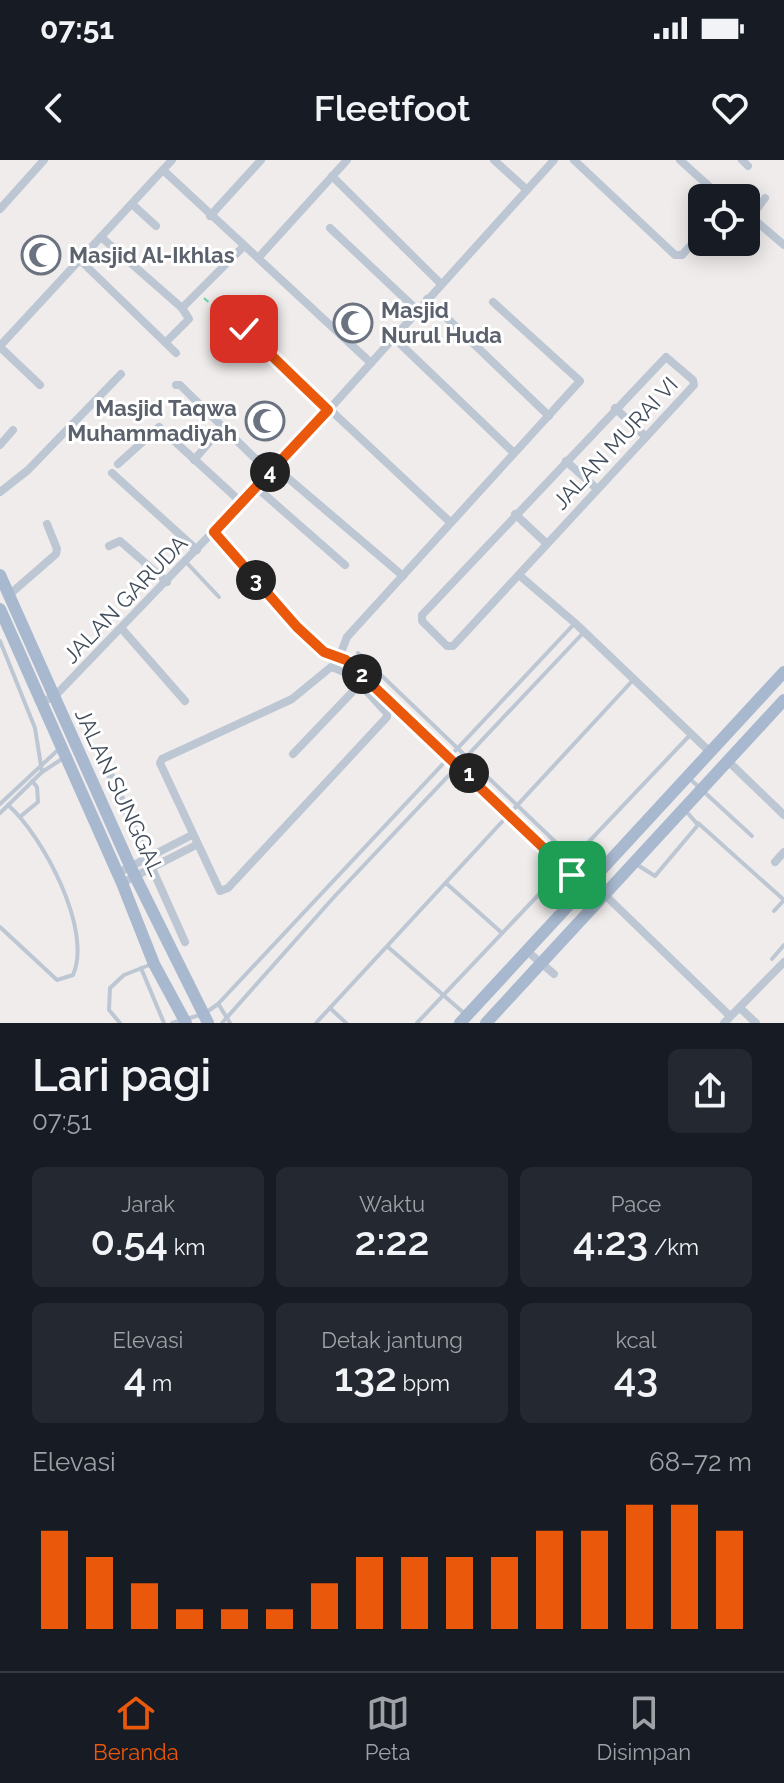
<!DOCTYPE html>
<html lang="id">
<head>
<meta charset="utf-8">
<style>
  body { margin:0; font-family:Raleway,sans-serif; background:#242831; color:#f1f3f6; height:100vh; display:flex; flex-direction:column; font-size:30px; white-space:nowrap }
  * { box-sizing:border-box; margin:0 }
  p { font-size:26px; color:#9ea1a6 }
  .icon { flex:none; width:44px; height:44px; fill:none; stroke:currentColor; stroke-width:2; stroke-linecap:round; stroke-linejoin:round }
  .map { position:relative; height:863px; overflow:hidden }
  .side { display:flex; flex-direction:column; background:#171b24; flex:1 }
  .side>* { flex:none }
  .controls { position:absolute; left:688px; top:24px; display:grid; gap:16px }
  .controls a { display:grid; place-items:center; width:72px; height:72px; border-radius:12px; background:#171b24; box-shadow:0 4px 20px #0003; font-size:40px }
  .pin { position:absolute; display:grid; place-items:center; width:68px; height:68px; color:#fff; margin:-34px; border-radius:16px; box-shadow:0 4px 12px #0006 }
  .km { position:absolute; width:40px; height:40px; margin:-20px; border-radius:50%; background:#222; color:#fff; font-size:22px; line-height:40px; text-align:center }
  .round { display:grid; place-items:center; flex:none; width:84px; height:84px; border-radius:12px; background:#242831 }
  .head { display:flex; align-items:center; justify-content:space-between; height:136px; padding:0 32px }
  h1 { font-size:44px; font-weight:600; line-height:60px }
  .figures { display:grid; grid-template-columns:repeat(3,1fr); gap:12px; height:136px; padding:8px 32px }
  .figures div { display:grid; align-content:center; border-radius:12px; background:#242831; text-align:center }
  .figures b { font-size:40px; font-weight:600 }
  .figures small { font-size:22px; font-weight:400 }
  .figures p { font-size:22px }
  .chart { height:224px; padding:16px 32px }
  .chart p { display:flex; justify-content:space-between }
  .chart svg { width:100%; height:144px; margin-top:8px; stroke:#ea580c; stroke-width:6 }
  .status { display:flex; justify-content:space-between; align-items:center; height:56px; padding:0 40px; background:#171b24; direction:ltr }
  .status svg { height:22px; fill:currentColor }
  header { display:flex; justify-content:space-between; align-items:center; height:104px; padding:0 32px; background:#171b24; font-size:36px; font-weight:600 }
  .menu { display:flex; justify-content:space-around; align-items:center; height:112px; border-top:2px solid #363941; background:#171b24; font-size:22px; color:#9ea1a6 }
  .menu a { display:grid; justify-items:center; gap:4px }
  .menu .selected { color:#ea580c }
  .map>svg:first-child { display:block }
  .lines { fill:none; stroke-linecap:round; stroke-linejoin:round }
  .path { stroke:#67d6a9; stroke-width:2; stroke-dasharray:6 4; stroke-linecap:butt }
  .lane { stroke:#bdc7d4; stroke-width:4 }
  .street { stroke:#bdc7d4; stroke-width:8 }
  .primary { stroke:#a7b8cf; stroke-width:12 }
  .route-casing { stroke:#fff; stroke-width:16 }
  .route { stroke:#ea580c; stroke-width:10 }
  .labels { text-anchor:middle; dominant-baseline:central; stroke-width:6; stroke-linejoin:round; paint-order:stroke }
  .worship-label { font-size:22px; font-weight:bold; fill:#5b616d; stroke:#fff; text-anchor:start }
  .street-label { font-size:22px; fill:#424d5b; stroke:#fff }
</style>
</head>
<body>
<div class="status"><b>07:51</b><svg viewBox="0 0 49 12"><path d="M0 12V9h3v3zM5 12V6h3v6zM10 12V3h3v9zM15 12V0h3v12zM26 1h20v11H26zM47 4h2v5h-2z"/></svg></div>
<header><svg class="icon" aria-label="back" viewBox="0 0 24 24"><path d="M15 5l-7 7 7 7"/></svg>Fleetfoot<svg class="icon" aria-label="heart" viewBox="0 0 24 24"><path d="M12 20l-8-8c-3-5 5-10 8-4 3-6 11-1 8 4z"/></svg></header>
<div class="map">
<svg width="784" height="863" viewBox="0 0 784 863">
  <rect width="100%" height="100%" fill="#efeceb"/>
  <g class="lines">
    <path class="path" d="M204,138L228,160"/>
    <g class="lane">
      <path d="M186,402L219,437"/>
      <path d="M0,481L35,568L42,612"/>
      <path d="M358,493L591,716"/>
      <path d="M340,495L452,596L583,726"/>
      <path d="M689,618L752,676"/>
      <path d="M0,644L60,588"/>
      <path d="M0,653L42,612L65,597"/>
      <path d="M21,656L38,642L37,627L32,621"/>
      <path d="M698,663L784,740"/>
      <path d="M636,704L655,716L698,665L685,650"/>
      <path d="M447,724L502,773"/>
      <path d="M774,751L784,740"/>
      <path d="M0,767L57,820L73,815C93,770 43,676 8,645"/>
      <path d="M388,787L465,854"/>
      <path d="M772,799L784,785"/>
      <path d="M141,808L164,863"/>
      <path d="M219,845L230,863"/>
      <path d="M330,848L346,863"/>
      <path d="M120,863L109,850L110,828L124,815L152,804"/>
      <path d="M172,863L204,854L218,844L575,463"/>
      <path d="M222,863L334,737L584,472"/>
      <path d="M316,863L634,519"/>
      <path d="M417,863L690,575"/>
    </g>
    <g class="street">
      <path d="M494,0L527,30"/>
      <path d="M574,0L675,95H682L702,73"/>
      <path d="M680,0L722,38"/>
      <path d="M742,0L748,6"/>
      <path d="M163,10L371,203"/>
      <path d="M332,16L441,124"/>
      <path d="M765,38L751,57L784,85"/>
      <path d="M132,44L156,66"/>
      <path d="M0,49L44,0"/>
      <path d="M210,56L261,0"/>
      <path d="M330,68L417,150"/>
      <path d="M101,77L182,148"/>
      <path d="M260,96L347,0"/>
      <path d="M80,100L176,193"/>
      <path d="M427,139L549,256"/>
      <path d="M244,169L450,362"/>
      <path d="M393,177L514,293"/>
      <path d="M166,182L189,159L182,148L243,87"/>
      <path d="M0,186L172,0"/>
      <path d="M0,187L40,225"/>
      <path d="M666,197L693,220L694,225L453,486H447L422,461V455Z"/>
      <path d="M176,225H180L270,313"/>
      <path d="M615,248L646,277"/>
      <path d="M0,285L13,270"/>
      <path d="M194,300L219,271"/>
      <path d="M566,301L597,329"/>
      <path d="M118,304L159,267L242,343"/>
      <path d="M275,307L403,416"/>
      <path d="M112,313L197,390"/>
      <path d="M256,327L345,405"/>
      <path d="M0,332L28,310L121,214"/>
      <path d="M515,354L546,383"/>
      <path d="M214,372L297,467L329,495H340L347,477L580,221L493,142"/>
      <path d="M109,386L120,381L167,422"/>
      <path d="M519,415L575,463L710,592"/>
      <path d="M9,435L56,394L57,389L47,364"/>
      <path d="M122,469L185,541"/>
      <path d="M331,507C353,512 371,537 387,553V557L228,728L220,731L160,603L162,599L292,539Z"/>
      <path d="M41,542L54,537L307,274L554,0"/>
      <path d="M293,594L359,525"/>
      <path d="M728,601L784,655"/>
      <path d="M109,612L185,782"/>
      <path d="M775,702L784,692"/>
      <path d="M118,713L192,675"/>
      <path d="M122,723L196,685"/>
      <path d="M605,735L730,856"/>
      <path d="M527,791L554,814"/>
      <path d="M740,848L756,863"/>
      <path d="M724,863L784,802"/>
    </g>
    <g class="primary">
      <path d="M0,415L131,708L208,863"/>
      <path d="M0,449L122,723L154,804L186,863"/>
      <path d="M460,863L784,512"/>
      <path d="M486,863L784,540"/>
    </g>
  </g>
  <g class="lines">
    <defs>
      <path id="route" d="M244,169L328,250L214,372L297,467L324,492L346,500L572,715"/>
    </defs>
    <use href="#route" class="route-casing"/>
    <use href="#route" class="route"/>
  </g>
  <defs>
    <symbol id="mosque-ring" viewBox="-11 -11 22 22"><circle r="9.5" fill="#fff" stroke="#6b7280" stroke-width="1.5"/><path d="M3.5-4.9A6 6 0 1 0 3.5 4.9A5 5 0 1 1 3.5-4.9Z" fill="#6b7280"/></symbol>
  </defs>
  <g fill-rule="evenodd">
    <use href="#mosque-ring" x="19" y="73" width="44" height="44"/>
    <use href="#mosque-ring" x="331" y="141" width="44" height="44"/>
    <use href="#mosque-ring" x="243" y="239" width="44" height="44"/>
  </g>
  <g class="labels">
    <g class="worship-label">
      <text x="69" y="95">Masjid Al-Ikhlas</text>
      <text x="381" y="150">Masjid<tspan x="381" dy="25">Nurul Huda</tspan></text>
      <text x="237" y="248" text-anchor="end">Masjid Taqwa<tspan x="237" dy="25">Muhammadiyah</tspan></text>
    </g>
    <g class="street-label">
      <text transform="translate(615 283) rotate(-47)">JALAN MURAI VI</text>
      <text transform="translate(125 439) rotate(-46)">JALAN GARUDA</text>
      <text transform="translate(120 632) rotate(65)">JALAN SUNGGAL</text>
    </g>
  </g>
</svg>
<div class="controls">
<a><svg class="icon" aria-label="locate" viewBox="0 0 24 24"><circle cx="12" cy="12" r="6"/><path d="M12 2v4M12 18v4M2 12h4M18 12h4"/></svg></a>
</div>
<div class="pin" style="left:572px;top:715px;background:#1e9e55"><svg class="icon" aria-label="arrive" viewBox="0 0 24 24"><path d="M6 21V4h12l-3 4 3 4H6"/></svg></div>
<div class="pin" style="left:244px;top:169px;background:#d93025"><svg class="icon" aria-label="check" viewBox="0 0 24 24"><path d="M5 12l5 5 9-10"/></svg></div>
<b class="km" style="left:469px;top:613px">1</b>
<b class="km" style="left:362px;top:514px">2</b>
<b class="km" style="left:256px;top:420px">3</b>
<b class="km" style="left:270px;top:312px">4</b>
</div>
<section class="side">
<div class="head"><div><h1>Lari pagi</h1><p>07:51</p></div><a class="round"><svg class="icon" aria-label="share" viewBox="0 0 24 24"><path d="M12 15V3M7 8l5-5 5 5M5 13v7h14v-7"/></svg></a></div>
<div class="figures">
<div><p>Jarak</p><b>0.54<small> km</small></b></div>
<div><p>Waktu</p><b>2:22</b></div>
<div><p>Pace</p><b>4:23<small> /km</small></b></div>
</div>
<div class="figures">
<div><p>Elevasi</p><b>4<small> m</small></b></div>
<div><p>Detak jantung</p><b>132<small> bpm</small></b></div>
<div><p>kcal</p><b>43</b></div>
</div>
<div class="chart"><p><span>Elevasi</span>68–72 m</p>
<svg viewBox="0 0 160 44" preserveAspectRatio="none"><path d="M5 44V14M15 44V22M25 44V30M35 44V38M45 44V38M55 44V38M65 44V30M75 44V22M85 44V22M95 44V22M105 44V22M115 44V14M125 44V14M135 44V6M145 44V6M155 44V14"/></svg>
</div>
</section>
<nav class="menu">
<a class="selected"><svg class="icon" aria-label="home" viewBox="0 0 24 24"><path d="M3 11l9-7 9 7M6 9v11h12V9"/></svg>Beranda</a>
<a><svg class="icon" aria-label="map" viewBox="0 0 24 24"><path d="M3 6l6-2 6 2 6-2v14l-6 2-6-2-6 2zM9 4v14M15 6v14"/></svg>Peta</a>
<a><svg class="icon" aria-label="saved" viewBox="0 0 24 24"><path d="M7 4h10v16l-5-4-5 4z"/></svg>Disimpan</a>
</nav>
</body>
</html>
